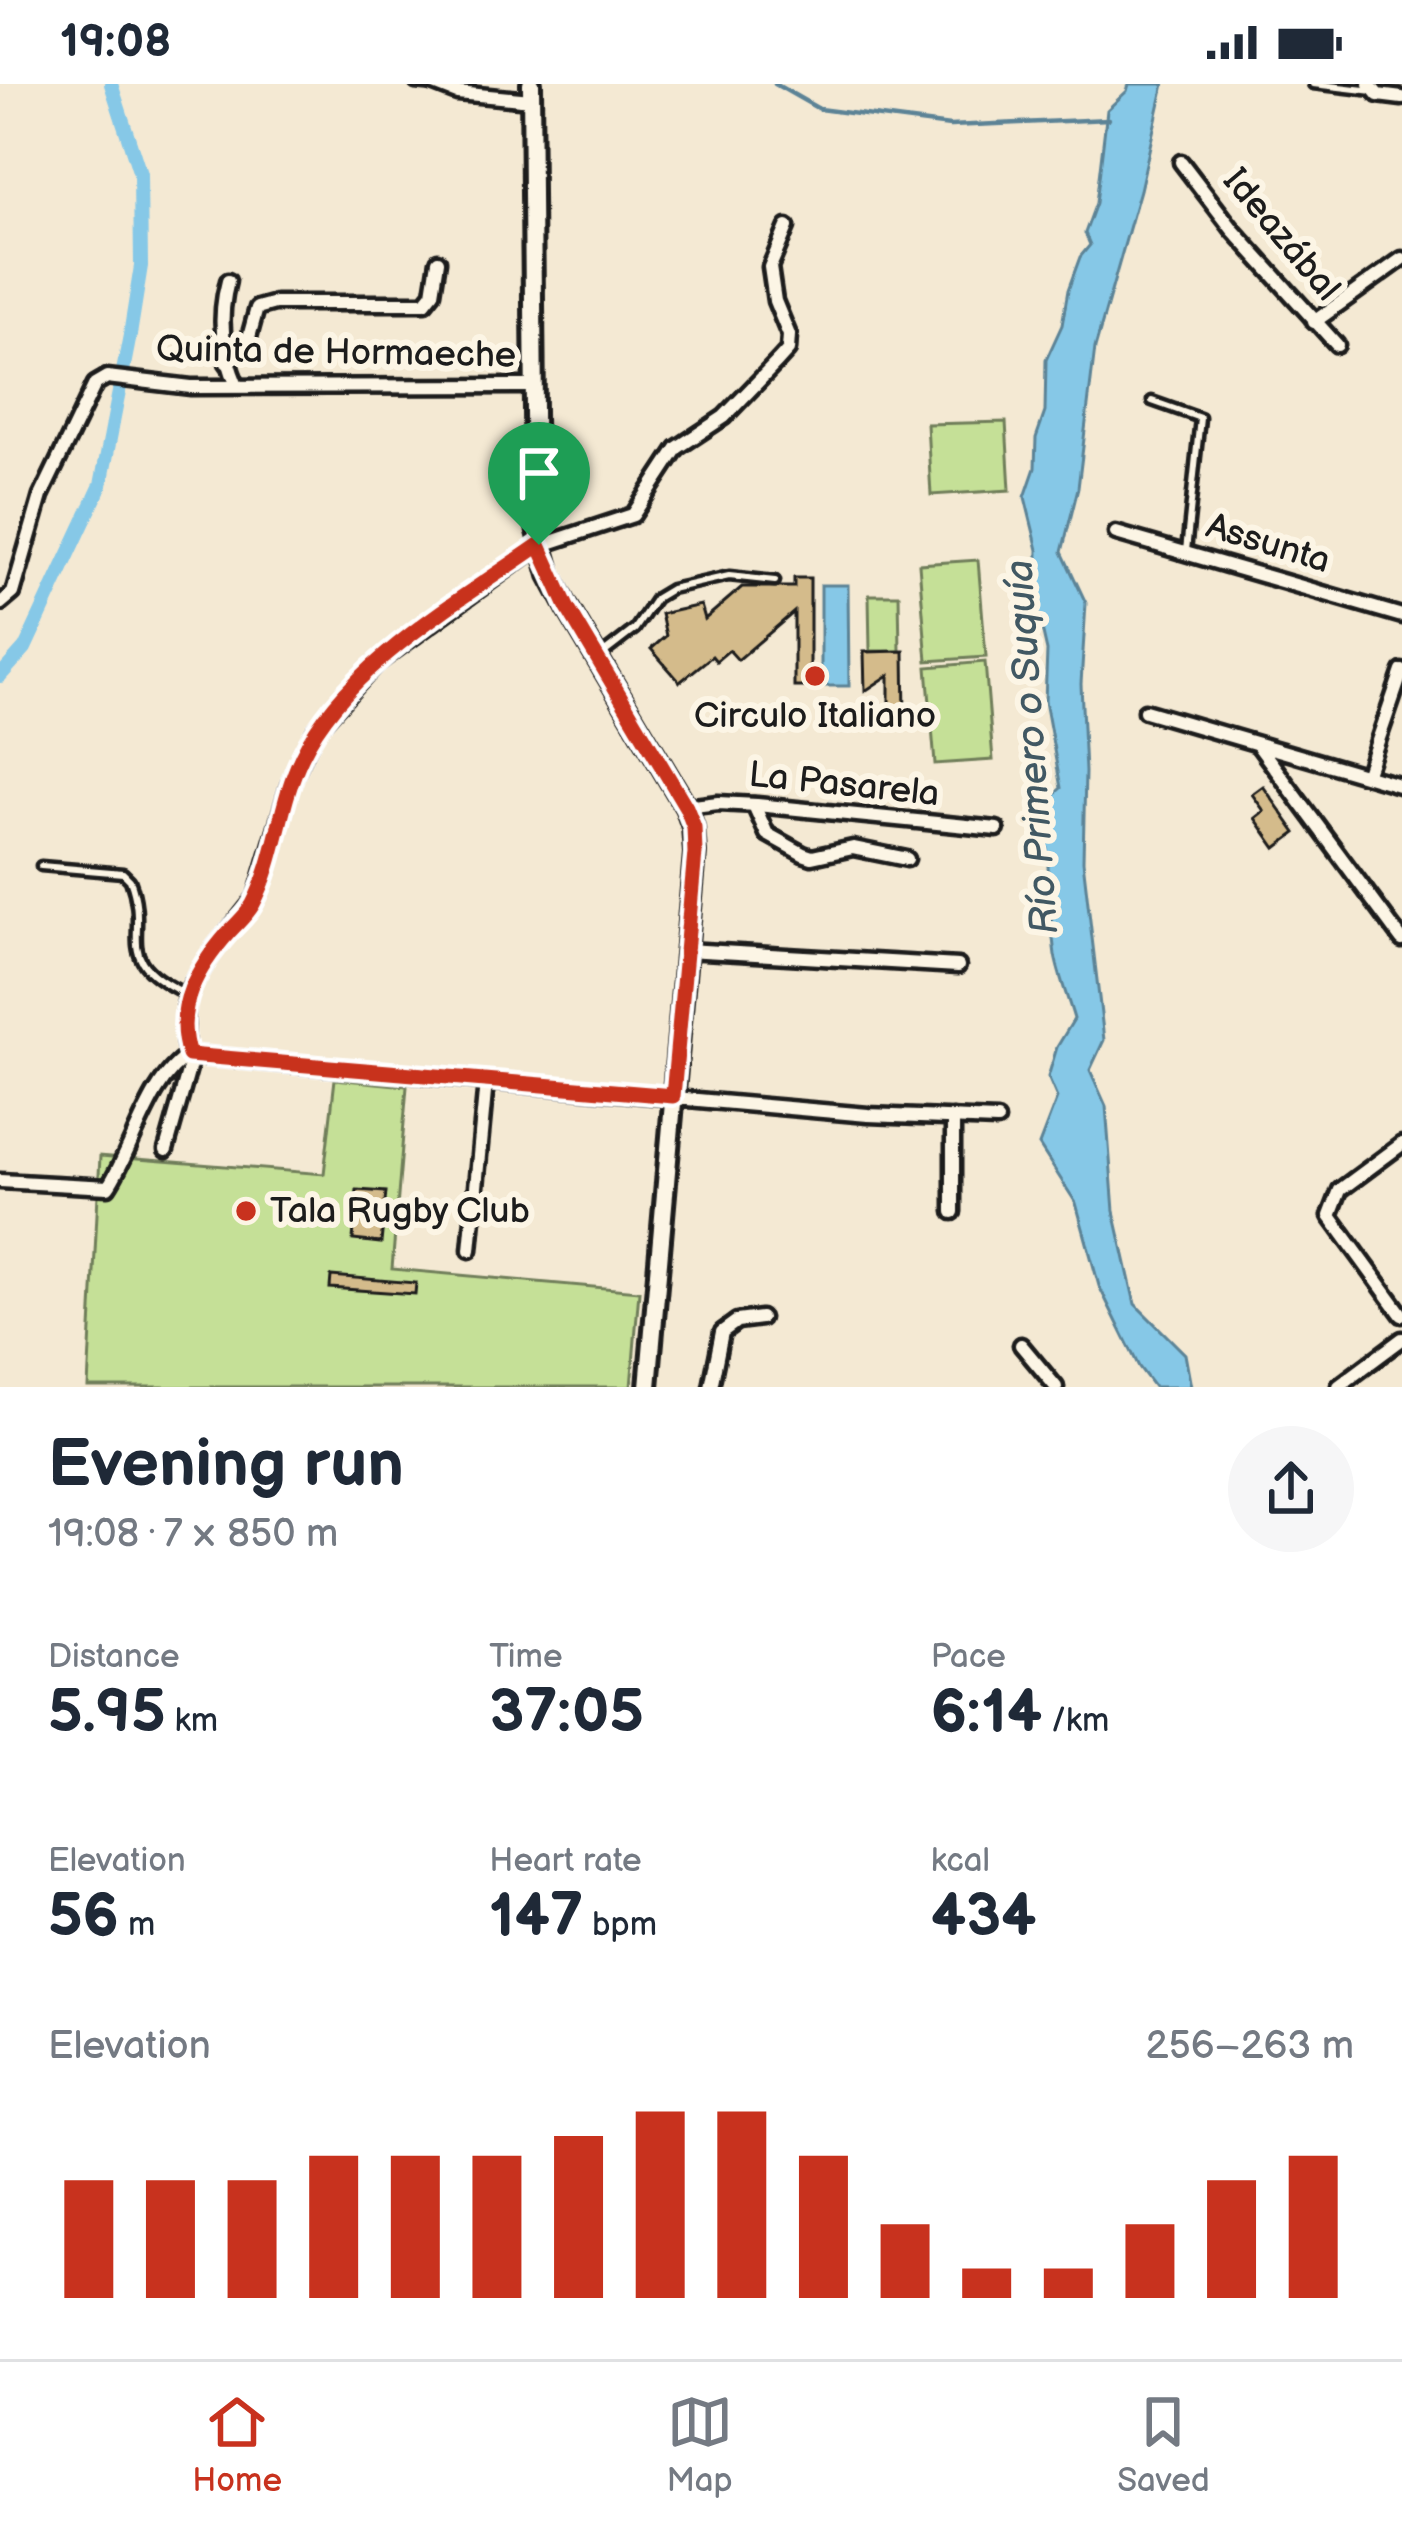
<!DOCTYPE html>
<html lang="en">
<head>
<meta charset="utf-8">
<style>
  body { margin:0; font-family:"Balsamiq Sans",sans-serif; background:#f6f6f7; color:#1f2937; height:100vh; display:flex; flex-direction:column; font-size:45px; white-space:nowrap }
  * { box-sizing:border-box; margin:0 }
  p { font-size:39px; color:#747a83 }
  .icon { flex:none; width:66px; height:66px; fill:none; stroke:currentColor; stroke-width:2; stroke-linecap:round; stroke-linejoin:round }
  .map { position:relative; height:1303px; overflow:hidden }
  .side { display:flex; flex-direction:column; background:#fff; flex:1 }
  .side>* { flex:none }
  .pin { position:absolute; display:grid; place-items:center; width:102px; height:102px; color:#fff; margin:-123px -51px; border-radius:50% 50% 50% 0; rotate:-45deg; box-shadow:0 0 12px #0007 }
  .pin .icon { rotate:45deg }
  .round { display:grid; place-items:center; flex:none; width:126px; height:126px; border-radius:63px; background:#f6f6f7 }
  .summary { display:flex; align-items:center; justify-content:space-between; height:204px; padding:0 48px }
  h1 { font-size:66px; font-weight:700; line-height:90px }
  .metrics { display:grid; grid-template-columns:repeat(3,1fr); gap:18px; height:204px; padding:12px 48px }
  .metrics div { display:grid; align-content:center }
  .metrics b { font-size:60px; font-weight:700 }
  .metrics small { font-size:33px; font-weight:400 }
  .metrics p { font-size:33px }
  .chart { height:336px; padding:24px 48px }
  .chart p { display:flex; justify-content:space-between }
  .chart svg { width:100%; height:216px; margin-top:12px; stroke:#c8321e; stroke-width:6 }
  .status { display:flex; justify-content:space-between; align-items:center; height:84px; padding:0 60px; background:#fff; direction:ltr }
  .status svg { height:33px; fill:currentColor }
  .menu { display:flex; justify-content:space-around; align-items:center; height:168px; border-top:3px solid #e0e1e3; background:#fff; font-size:33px; color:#747a83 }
  .menu a { display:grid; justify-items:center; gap:6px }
  .menu .current { color:#c8321e }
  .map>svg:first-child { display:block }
  .green { fill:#c5e097; stroke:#707e5a; stroke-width:3 }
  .water { fill:#86c8e7; stroke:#5c8396; stroke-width:3 }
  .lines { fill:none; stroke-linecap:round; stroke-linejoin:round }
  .stream { stroke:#5c8396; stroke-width:4.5 }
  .canal { stroke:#86c8e7; stroke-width:14 }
  .building { fill:#d4bb8b; stroke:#1c1c1c; stroke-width:3 }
  .lane-casing { stroke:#1c1c1c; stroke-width:15 }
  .street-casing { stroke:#1c1c1c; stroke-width:21 }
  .secondary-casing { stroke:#1c1c1c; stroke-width:26 }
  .lane { stroke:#fcf5e5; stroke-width:6 }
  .street { stroke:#fcf5e5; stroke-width:12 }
  .secondary { stroke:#fcf5e5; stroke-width:16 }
  .route-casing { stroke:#fff; stroke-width:24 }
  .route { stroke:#c8321e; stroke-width:15 }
  .poi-dot { fill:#c8321e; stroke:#fcf5e5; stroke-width:4.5 }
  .labels { text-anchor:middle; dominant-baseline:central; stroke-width:12; stroke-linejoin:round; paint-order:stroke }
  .street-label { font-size:36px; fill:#1c1c1c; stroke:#fcf5e5 }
  .poi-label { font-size:36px; fill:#1c1c1c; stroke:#fcf5e5 }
  .water-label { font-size:39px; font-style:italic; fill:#415863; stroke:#fcf5e5 }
</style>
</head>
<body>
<div class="status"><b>19:08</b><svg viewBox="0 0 49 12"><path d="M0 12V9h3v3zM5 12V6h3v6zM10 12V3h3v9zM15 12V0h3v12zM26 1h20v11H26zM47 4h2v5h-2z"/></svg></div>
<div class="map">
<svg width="1402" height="1303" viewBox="0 0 1402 1303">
  <rect width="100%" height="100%" fill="#f4e9d3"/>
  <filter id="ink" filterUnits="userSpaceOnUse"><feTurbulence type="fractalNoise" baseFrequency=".00833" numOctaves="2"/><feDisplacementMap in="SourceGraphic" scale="24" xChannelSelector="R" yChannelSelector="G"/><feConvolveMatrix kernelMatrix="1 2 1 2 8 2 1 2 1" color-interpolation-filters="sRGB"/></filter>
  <g filter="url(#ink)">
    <g class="green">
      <path d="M1006,338L1010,406L931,411L927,340Z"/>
      <path d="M978,476L986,573L927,577L919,480Z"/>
      <path d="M869,511H899L900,567H870Z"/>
      <path d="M985,578L993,676L935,680L927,583Z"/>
      <path d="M335,995L407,1002L392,1185L639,1207L631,1303H88L100,1072L324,1090Z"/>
    </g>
    <g class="water">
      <path d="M1129,0H1164L1140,106L1095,264L1078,404L1062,468L1086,519L1081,600L1085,688L1083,777L1104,956L1090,986L1106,1022L1114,1127L1135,1220L1185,1270L1191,1303H1154L1139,1283L1099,1202L1076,1119L1039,1061L1057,1014L1048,993L1057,963L1074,935C1068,914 1059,893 1055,871C1048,821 1050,771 1042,721L1061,704L1045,617L1047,567L1037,523L1038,466L1025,413L1035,384L1036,354L1045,328L1046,276L1062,241L1068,206L1080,173L1090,161L1085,149L1096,119L1107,26L1127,7Z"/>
      <path d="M821,501H848L849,602H821Z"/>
    </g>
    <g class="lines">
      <path class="stream" d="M775,0L819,25L950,42L1109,35"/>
      <path class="canal" d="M0,592L25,564L101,401L130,251L141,182L140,90L111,0"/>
    </g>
    <g class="building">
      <path d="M794,494H810V603H794V528L738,576L729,566L716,577L712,572L680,598L651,565L666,552L661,530L701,521L705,535L742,503H794Z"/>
      <path d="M904,567L905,635H889V591L865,607L864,568Z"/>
      <path d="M1263,702L1296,749L1276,764L1255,734L1264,727L1252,710Z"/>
      <path d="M357,1106L386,1108L381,1159L353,1156Z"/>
      <path d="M331,1192L416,1199L415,1210L330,1204Z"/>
    </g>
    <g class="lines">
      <defs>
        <g id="lane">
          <path d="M415,0L436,2"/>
          <path d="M1313,0L1373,7"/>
          <path d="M1152,317L1200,334L1186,467"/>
          <path d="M600,572L635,545L656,514L671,505L729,492L775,497"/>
          <path d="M41,782L123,789L130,796C152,854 108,873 186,910"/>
        </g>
        <g id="street">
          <path d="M434,0L457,9L531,16"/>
          <path d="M1369,0L1378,11L1402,14"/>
          <path d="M1181,78L1233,146L1337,261"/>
          <path d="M228,197C218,234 222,267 237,302"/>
          <path d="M1314,238L1402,175"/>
          <path d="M227,279L248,257L257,224L275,219H425L433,209L438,177"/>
          <path d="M1116,449L1402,532"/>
          <path d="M0,520L13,509L41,412L95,300L107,293L191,303L535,302"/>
          <path d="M1145,627L1402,702"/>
          <path d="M1258,661L1402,856"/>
          <path d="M1367,689L1402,587"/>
          <path d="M754,721L767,750L803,770L812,773L853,764L907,775"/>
          <path d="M686,723L718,719L757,721L997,745"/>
          <path d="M686,866L958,882"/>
          <path d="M953,1034V1128"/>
          <path d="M1402,1060L1340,1106L1330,1132L1402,1231"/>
          <path d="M166,1066L190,981L185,959L186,910L213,867L256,813L289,702L315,647L377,579L539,462L633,431L677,364L724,333L778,277L788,266L789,251L775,217L770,183L787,143"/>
          <path d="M0,1097L108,1103C133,1066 149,995 189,971L868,1031L997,1036"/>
          <path d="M470,1166L486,998"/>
          <path d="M1021,1261L1056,1303"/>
          <path d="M1339,1302L1402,1255"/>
          <path d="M711,1303L722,1248L737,1237L761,1234"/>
        </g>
        <path id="secondary" d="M531,0L535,436L550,491L567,523L686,723L693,743L695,769L648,1303"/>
      </defs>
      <use href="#lane" class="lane-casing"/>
      <use href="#street" class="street-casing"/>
      <use href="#secondary" class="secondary-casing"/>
      <use href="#lane" class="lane"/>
      <use href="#street" class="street"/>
      <use href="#secondary" class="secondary"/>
    </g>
  </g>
  <g class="lines" filter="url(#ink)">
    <defs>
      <path id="route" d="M539,461L567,523L686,723L694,743L695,769L673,1012L189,971C173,923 198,883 229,848C238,838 247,831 253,820C277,775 279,719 302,672C345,582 459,517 539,461Z"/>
    </defs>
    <use href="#route" class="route-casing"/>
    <use href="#route" class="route"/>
  </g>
  <g class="poi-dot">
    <circle cx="815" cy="592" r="12"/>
    <circle cx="246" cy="1127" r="12"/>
  </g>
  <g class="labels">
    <g class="street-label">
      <text transform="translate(1281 151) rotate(50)">Ideazábal</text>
      <text transform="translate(336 269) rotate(1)">Quinta de Hormaeche</text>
      <text transform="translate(1268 460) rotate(17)">Assunta</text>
      <text transform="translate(844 701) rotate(6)">La Pasarela</text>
    </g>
    <g class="poi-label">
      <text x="815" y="632">Circulo Italiano</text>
      <text x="270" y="1127" text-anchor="start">Tala Rugby Club</text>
    </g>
    <g class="water-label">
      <text transform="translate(1033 663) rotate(-94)">Río Primero o Suquía</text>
    </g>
  </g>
</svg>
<div class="pin" style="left:539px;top:461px;background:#1e9e55"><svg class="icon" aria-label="arrive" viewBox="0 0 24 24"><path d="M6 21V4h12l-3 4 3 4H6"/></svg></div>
</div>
<section class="side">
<div class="summary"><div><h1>Evening run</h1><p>19:08 · 7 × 850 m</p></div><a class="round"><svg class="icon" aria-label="share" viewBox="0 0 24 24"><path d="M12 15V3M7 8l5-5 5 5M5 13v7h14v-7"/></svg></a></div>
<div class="metrics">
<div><p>Distance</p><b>5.95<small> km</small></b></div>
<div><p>Time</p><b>37:05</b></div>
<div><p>Pace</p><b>6:14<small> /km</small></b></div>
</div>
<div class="metrics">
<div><p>Elevation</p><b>56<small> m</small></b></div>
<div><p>Heart rate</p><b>147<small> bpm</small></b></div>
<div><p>kcal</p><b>434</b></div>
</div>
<div class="chart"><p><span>Elevation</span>256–263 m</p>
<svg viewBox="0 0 160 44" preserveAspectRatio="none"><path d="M5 44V20M15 44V20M25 44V20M35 44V15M45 44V15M55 44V15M65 44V11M75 44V6M85 44V6M95 44V15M105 44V29M115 44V38M125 44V38M135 44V29M145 44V20M155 44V15"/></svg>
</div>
</section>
<nav class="menu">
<a class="current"><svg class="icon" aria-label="home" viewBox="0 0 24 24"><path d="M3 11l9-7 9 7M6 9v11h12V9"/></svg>Home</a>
<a><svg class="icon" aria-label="map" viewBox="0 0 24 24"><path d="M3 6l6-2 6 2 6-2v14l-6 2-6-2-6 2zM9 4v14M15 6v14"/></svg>Map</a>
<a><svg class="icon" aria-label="saved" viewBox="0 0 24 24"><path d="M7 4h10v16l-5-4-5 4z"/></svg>Saved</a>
</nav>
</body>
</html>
